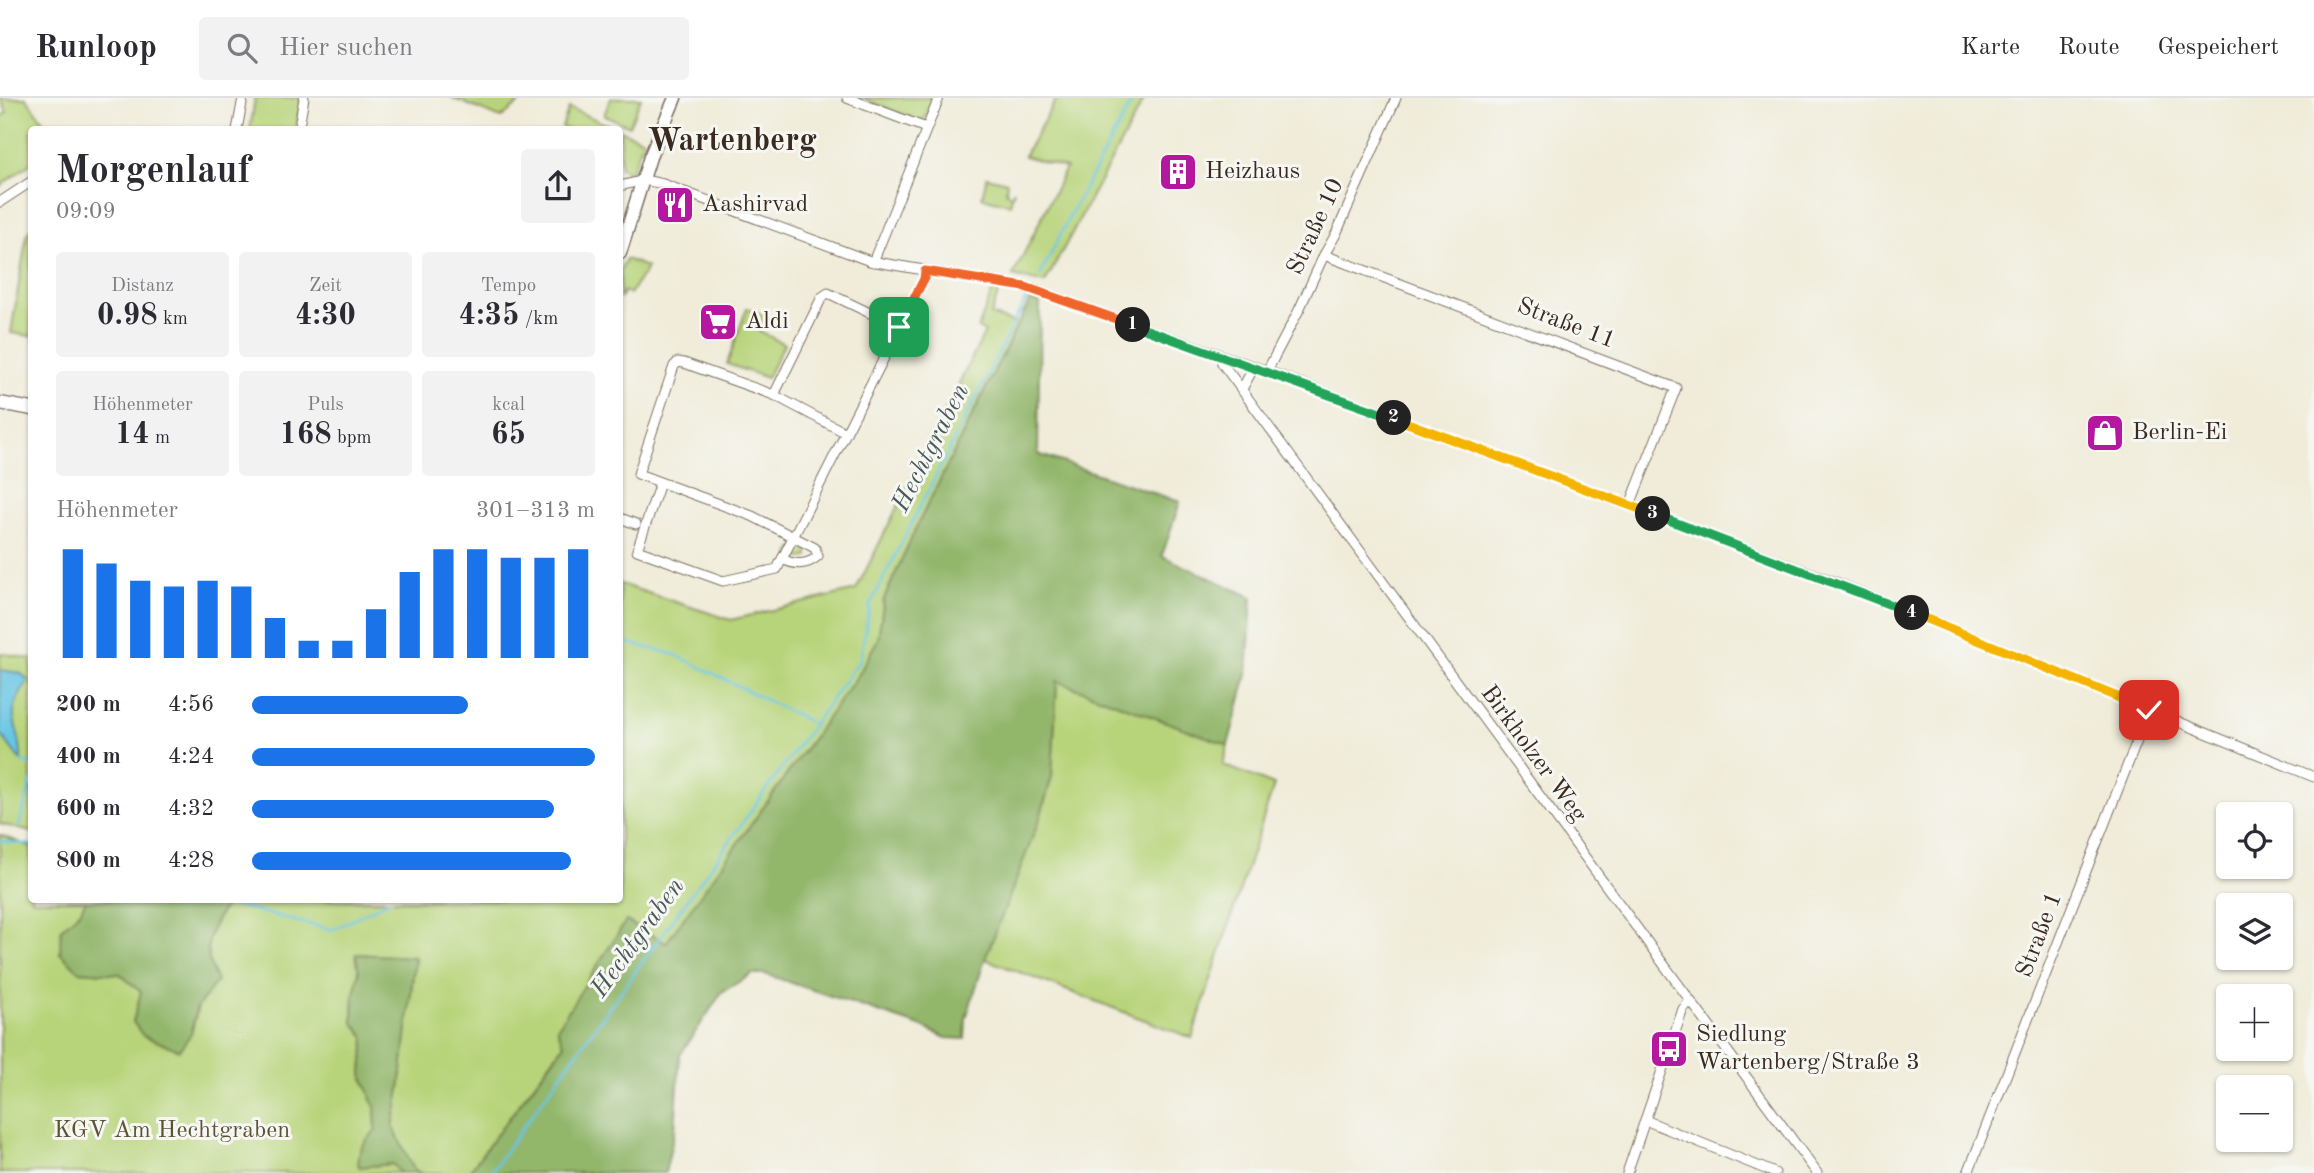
<!DOCTYPE html>
<html lang="de">
<head>
<meta charset="utf-8">
<style>
  body { margin:0; font-family:"Old Standard TT",serif; background:#f2f2f3; color:#2b2b33; height:100vh; display:flex; flex-direction:column; font-size:26px; white-space:nowrap }
  * { box-sizing:border-box; margin:0 }
  p { font-size:23px; color:#7c7c81 }
  .icon { flex:none; width:38px; height:38px; fill:none; stroke:currentColor; stroke-width:2; stroke-linecap:round; stroke-linejoin:round }
  .map { position:relative; flex:1; overflow:hidden }
  .side { position:absolute; left:28px; top:28px; width:595px; height:777px; display:flex; flex-direction:column; background:#fff; border-radius:7px; box-shadow:0 2px 5px #0004 }
  .side>* { flex:none }
  .buttons { position:absolute; left:2216px; top:704px; display:grid; gap:14px }
  .buttons a { display:grid; place-items:center; width:77px; height:77px; border-radius:7px; background:#fff; box-shadow:0 2px 5px #0004; font-size:35px }
  .pin { position:absolute; display:grid; place-items:center; width:60px; height:60px; color:#fff; margin:-30px; border-radius:14px; box-shadow:0 4px 10px #0006 }
  .km { position:absolute; width:35px; height:35px; margin:-18px; border-radius:50%; background:#222; color:#fff; font-size:19px; line-height:35px; text-align:center }
  .round { display:grid; place-items:center; flex:none; width:74px; height:74px; border-radius:7px; background:#f2f2f3 }
  .summary { display:flex; align-items:center; justify-content:space-between; height:119px; padding:0 28px }
  h1 { font-size:38px; font-weight:700; line-height:52px }
  .figures { display:grid; grid-template-columns:repeat(3,1fr); gap:10px; height:119px; padding:7px 28px }
  .figures div { display:grid; align-content:center; border-radius:7px; background:#f2f2f3; text-align:center }
  .figures b { font-size:30px; font-weight:700 }
  .figures small { font-size:19px; font-weight:400 }
  .figures p { font-size:19px }
  .chart { height:196px; padding:14px 28px }
  .chart p { display:flex; justify-content:space-between }
  .chart svg { width:100%; height:126px; margin-top:7px; stroke:#1a73e8; stroke-width:6 }
  ul { padding:0 28px; list-style:none; font-size:23px }
  li { display:grid; grid-template-columns:112px 84px 1fr; align-items:center; height:52px }
  li i { height:18px; border-radius:9px; background:#1a73e8 }
  header { display:flex; align-items:center; gap:42px; box-sizing:border-box; height:98px; padding:0 35px; background:#fff; border-bottom:2px solid #e1e1e2 }
  header strong { font-size:33px }
  nav { display:flex; gap:38px; margin-inline-start:auto; font-size:24px }
  .search { width:490px; height:63px; background:#f2f2f3; display:flex; align-items:center; gap:18px; box-sizing:border-box; padding:0 24px; border-radius:7px; color:#7c7c81; font-size:26px }
  .map>svg:first-child { display:block }
  .green { fill:#b8d47a; stroke:#7a7f4c; stroke-width:2 }
  .forest { fill:#92b66a; stroke:#667044; stroke-width:2 }
  .water { fill:#67c6e5; stroke:#517882; stroke-width:2 }
  .lines { fill:none; stroke-linecap:round; stroke-linejoin:round }
  .stream { stroke:#67c6e5; stroke-width:2.5 }
  .minor-casing { stroke:#7a6e5f; stroke-width:11 }
  .secondary-casing { stroke:#7a6e5f; stroke-width:15 }
  .minor { stroke:#fff; stroke-width:9 }
  .secondary { stroke:#fff; stroke-width:12 }
  .split-1-casing { stroke:#fff; stroke-width:14 }
  .split-2-casing { stroke:#fff; stroke-width:14 }
  .split-3-casing { stroke:#fff; stroke-width:14 }
  .split-4-casing { stroke:#fff; stroke-width:14 }
  .split-5-casing { stroke:#fff; stroke-width:14 }
  .split-1 { stroke:#f0652b; stroke-width:9 }
  .split-2 { stroke:#22a559; stroke-width:9 }
  .split-3 { stroke:#f5b400; stroke-width:9 }
  .split-4 { stroke:#22a559; stroke-width:9 }
  .split-5 { stroke:#f5b400; stroke-width:9 }
  .labels { text-anchor:middle; dominant-baseline:central; stroke-width:6; stroke-linejoin:round; paint-order:stroke }
  .poi-label { font-size:24px; fill:#3b2a1e; stroke:#f6f6f2; text-anchor:start }
  .street-label { font-size:24px; fill:#3b2a1e; stroke:#f6f6f2 }
  .park-label { font-size:24px; fill:#5a5435; stroke:#f6f6f2 }
  .water-label { font-size:26px; font-style:italic; fill:#48595a; stroke:#f6f6f2 }
  .district-label { font-size:32px; font-weight:bold; fill:#3b2a1e; stroke:#f6f6f2 }
</style>
</head>
<body>
<header>
<strong>Runloop</strong>
<div class="search"><svg class="icon" aria-label="search" viewBox="0 0 24 24"><circle cx="10" cy="10" r="6"/><path d="M15 15l6 6"/></svg>Hier suchen</div>
<nav><a>Karte</a><a>Route</a><a>Gespeichert</a></nav>
</header>
<div class="map">
<svg width="2314" height="1075" viewBox="0 0 2314 1075">
  <rect width="100%" height="100%" fill="#f6f6f2"/>
  <filter id="ink" filterUnits="userSpaceOnUse"><feTurbulence type="fractalNoise" baseFrequency=".0143" numOctaves="2"/><feDisplacementMap in="SourceGraphic" scale="14" xChannelSelector="R" yChannelSelector="G"/><feConvolveMatrix kernelMatrix="1 2 1 2 8 2 1 2 1" color-interpolation-filters="sRGB"/></filter>
  <filter id="wash" filterUnits="userSpaceOnUse"><feTurbulence type="fractalNoise" baseFrequency=".00686" numOctaves="4" result="noise"/><feDisplacementMap in="SourceGraphic" scale="28" xChannelSelector="R" yChannelSelector="G"/><feGaussianBlur stdDeviation="1.57" result="paint"/><feColorMatrix in="noise" values="0 0 0 0 0 0 0 0 0 0 0 0 0 0 0 0 0 1.4 0 .05"/><feComposite in="paint" operator="in"/></filter>
  <g filter="url(#wash)">
    <rect width="100%" height="100%" fill="#f0ecd9"/>
    <g class="green">
      <path d="M0,0H26L49,31L32,32L31,65L0,88V20L7,14Z"/>
      <path d="M255,0H301L296,31L250,32Z"/>
      <path d="M452,0H522L517,7L501,20Z"/>
      <path d="M611,0H641L629,28L604,17Z"/>
      <path d="M862,0H933L925,20L920,23Z"/>
      <path d="M1057,0H1145L1045,185L1013,178L1066,70L1024,58Z"/>
      <path d="M569,10L618,31L568,32L562,29Z"/>
      <path d="M620,32L644,42L630,75L620,70Z"/>
      <path d="M987,79L1007,84L1006,93L1011,98L1014,92L1010,106L982,99Z"/>
      <path d="M31,131V238L11,235L27,136Z"/>
      <path d="M626,161L647,169L643,178H641L630,196L624,193L620,201V173Z"/>
      <path d="M993,192L999,193L991,217L1018,226L916,430L884,501L878,541L859,576L666,845L626,823L564,946L468,1075H421L414,1072L393,1029L400,991L415,860L356,856L359,875L354,896L353,924L365,940L362,976L375,1009L376,1032C365,1044 357,1053 359,1069L394,1066L400,1075H0V737L31,749L32,802H86L80,814L61,831L79,873L120,876L141,894L133,924L191,936L209,868L208,837L226,805L213,802H620V486L731,522L856,492L985,234L978,230Z"/>
      <path d="M747,210L765,217L759,233L784,246L767,280L727,266Z"/>
      <path d="M796,446L808,452V459L791,461L790,456Z"/>
      <path d="M0,555L31,561V734L0,726Z"/>
      <path d="M1057,583L1228,647L1223,667L1274,687L1192,940L985,861L1040,720L1052,678Z"/>
    </g>
    <g class="forest">
      <path d="M1030,202L1040,205L1038,356L1180,404L1162,458L1252,499L1247,577L1228,647L1057,583L1052,678L1040,720L985,861L966,920L965,941L946,940L920,928L765,876H752L722,894L680,957L675,1031L665,1075H468L564,947L557,930L626,823L666,845L859,576L878,541L884,501L916,430Z"/>
      <path d="M86,802H213L227,805C208,833 200,851 217,883L196,911L191,936L179,952L143,938L133,924L141,894L120,876L79,873L60,855L61,831L80,814Z"/>
      <path d="M356,856L415,859L400,991L393,1029L414,1072L421,1075H400L393,1066L359,1069C356,1053 365,1044 376,1032L375,1009L362,976L365,940L353,924L354,896L359,875Z"/>
    </g>
    <path class="water" d="M0,572L20,575L27,581V585C0,623 23,626 21,663L0,635Z"/>
    <g class="lines">
      <g class="stream">
        <path d="M1040,178L1072,113L1134,0"/>
        <path d="M620,543L676,557L814,626"/>
        <path d="M21,663L32,668"/>
        <path d="M19,727L32,681"/>
        <path d="M0,743L32,747"/>
        <path d="M213,802L332,832L390,802"/>
        <path d="M490,1075L860,562L870,507L1026,201"/>
      </g>
    </g>
  </g>
  <g filter="url(#ink)">
    <g class="lines">
      <defs>
        <g id="minor">
          <path d="M847,0L926,30"/>
          <path d="M300,23L304,0"/>
          <path d="M237,32L243,0"/>
          <path d="M620,88L644,82L663,86L870,163L1025,189L1267,273L1838,485L2314,679"/>
          <path d="M0,104L32,83"/>
          <path d="M1324,157L1676,290L1630,407"/>
          <path d="M873,164L939,0"/>
          <path d="M1224,259L1222,265L1817,1075"/>
          <path d="M1267,273L1299,212L1324,157L1336,136L1396,0"/>
          <path d="M1242,291L1254,269"/>
          <path d="M774,297L822,199L828,195L899,229"/>
          <path d="M660,385L637,452L723,483L777,471L924,181L925,173"/>
          <path d="M620,420L636,426"/>
          <path d="M782,461C794,467 807,468 818,458L815,450L752,418L638,376L674,268L678,264L684,265L774,297L846,335"/>
          <path d="M1645,1022L1775,1075"/>
          <path d="M1627,1075L1683,911L1690,903"/>
          <path d="M1968,1075L2149,612"/>
        </g>
        <g id="secondary">
          <path d="M620,155L650,59L675,0"/>
          <path d="M0,305L32,311"/>
        </g>
      </defs>
      <use href="#minor" class="minor-casing"/>
      <use href="#secondary" class="secondary-casing"/>
      <use href="#minor" class="minor"/>
      <use href="#secondary" class="secondary"/>
    </g>
  </g>
  <g class="lines" filter="url(#ink)">
    <defs>
      <path id="split-1" d="M899,229L924,181L925,173L1025,189L1133,227"/>
      <path id="split-2" d="M1133,227L1394,320"/>
      <path id="split-3" d="M1394,320L1653,416"/>
      <path id="split-4" d="M1653,416L1912,515"/>
      <path id="split-5" d="M1912,515L2149,612"/>
    </defs>
    <use href="#split-1" class="split-1-casing"/>
    <use href="#split-2" class="split-2-casing"/>
    <use href="#split-3" class="split-3-casing"/>
    <use href="#split-4" class="split-4-casing"/>
    <use href="#split-5" class="split-5-casing"/>
    <use href="#split-1" class="split-1"/>
    <use href="#split-2" class="split-2"/>
    <use href="#split-3" class="split-3"/>
    <use href="#split-4" class="split-4"/>
    <use href="#split-5" class="split-5"/>
  </g>
  <defs>
    <symbol id="building-square" viewBox="-11 -11 22 22"><rect x="-9" y="-9" width="18" height="18" rx="4" fill="#b5179e" stroke="#f6f6f2"/><path d="M-4-6H4V6H1V3H-1V6H-4ZM-2.5-4.3h1.7v1.8h-1.7ZM.8-4.3h1.7v1.8H.8ZM-2.5-1h1.7V.8h-1.7ZM.8-1h1.7V.8H.8Z" fill="#fff"/></symbol>
    <symbol id="restaurant-square" viewBox="-11 -11 22 22"><rect x="-9" y="-9" width="18" height="18" rx="4" fill="#b5179e" stroke="#f6f6f2"/><path d="M-5-6h1v4h1v-4h1v4h1v-4h1v5L-1.5 .5V6h-2V.5L-5-1ZM5-6V6H3V1.5H1.5Q1.5-4 5-6Z" fill="#fff"/></symbol>
    <symbol id="supermarket-square" viewBox="-11 -11 22 22"><rect x="-9" y="-9" width="18" height="18" rx="4" fill="#b5179e" stroke="#f6f6f2"/><path d="M-6-5.5h2.5l.6 2H6L4.5 2H-2.5L-4.4-4H-6ZM-1.5 3.2a1.3 1.3 0 1 0 .1 0ZM3 3.2a1.3 1.3 0 1 0 .1 0Z" fill="#fff"/></symbol>
    <symbol id="shop-square" viewBox="-11 -11 22 22"><rect x="-9" y="-9" width="18" height="18" rx="4" fill="#b5179e" stroke="#f6f6f2"/><path d="M-5-2.5h2.3a2.7 3.5 0 0 1 5.4 0H5L5.5 6h-11ZM-1.5-2.5h3a1.5 2.3 0 0 0-3 0Z" fill="#fff"/></symbol>
    <symbol id="bus-square" viewBox="-11 -11 22 22"><rect x="-9" y="-9" width="18" height="18" rx="4" fill="#b5179e" stroke="#f6f6f2"/><path d="M-5-6H5V4H4V6H2V4H-2V6H-4V4H-5ZM-3.5-4V0h7V-4ZM-3.5 1.2v1.5H-2V1.2ZM2 1.2v1.5H3.5V1.2Z" fill="#fff"/></symbol>
  </defs>
  <g fill-rule="evenodd">
    <use href="#building-square" x="1156" y="52" width="44" height="44"/>
    <use href="#restaurant-square" x="653" y="85" width="44" height="44"/>
    <use href="#supermarket-square" x="696" y="202" width="44" height="44"/>
    <use href="#shop-square" x="2083" y="313" width="44" height="44"/>
    <use href="#bus-square" x="1647" y="929" width="44" height="44"/>
  </g>
  <g class="labels">
    <g class="poi-label">
      <text x="1205" y="74">Heizhaus</text>
      <text x="702" y="107">Aashirvad</text>
      <text x="745" y="224">Aldi</text>
      <text x="2132" y="335">Berlin-Ei</text>
      <text x="1696" y="937">Siedlung<tspan x="1696" dy="28">Wartenberg/Straße 3</tspan></text>
    </g>
    <g class="street-label">
      <text transform="translate(1316 129) rotate(-65)">Straße 10</text>
      <text transform="translate(1566 226) rotate(21)">Straße 11</text>
      <text transform="translate(1533 656) rotate(54)">Birkholzer Weg</text>
      <text transform="translate(2040 837) rotate(-69)">Straße 1</text>
    </g>
    <g class="park-label">
      <text x="172" y="1033">KGV Am Hechtgraben</text>
    </g>
    <g class="water-label">
      <text transform="translate(931 350) rotate(-63)">Hechtgraben</text>
      <text transform="translate(638 840) rotate(-54)">Hechtgraben</text>
    </g>
    <g class="district-label">
      <text x="732" y="44">Wartenberg</text>
    </g>
  </g>
</svg>
<div class="buttons">
<a><svg class="icon" aria-label="locate" viewBox="0 0 24 24"><circle cx="12" cy="12" r="6"/><path d="M12 2v4M12 18v4M2 12h4M18 12h4"/></svg></a>
<a><svg class="icon" aria-label="layers" viewBox="0 0 24 24"><path d="M12 4l9 5-9 5-9-5zM3 14l9 5 9-5"/></svg></a>
<a>+</a>
<a>−</a>
</div>
<div class="pin" style="left:899px;top:229px;background:#1e9e55"><svg class="icon" aria-label="arrive" viewBox="0 0 24 24"><path d="M6 21V4h12l-3 4 3 4H6"/></svg></div>
<div class="pin" style="left:2149px;top:612px;background:#d93025"><svg class="icon" aria-label="check" viewBox="0 0 24 24"><path d="M5 12l5 5 9-10"/></svg></div>
<b class="km" style="left:1133px;top:227px">1</b>
<b class="km" style="left:1394px;top:320px">2</b>
<b class="km" style="left:1653px;top:416px">3</b>
<b class="km" style="left:1912px;top:515px">4</b>
<section class="side">
<div class="summary"><div><h1>Morgenlauf</h1><p>09:09</p></div><a class="round"><svg class="icon" aria-label="share" viewBox="0 0 24 24"><path d="M12 15V3M7 8l5-5 5 5M5 13v7h14v-7"/></svg></a></div>
<div class="figures">
<div><p>Distanz</p><b>0.98<small> km</small></b></div>
<div><p>Zeit</p><b>4:30</b></div>
<div><p>Tempo</p><b>4:35<small> /km</small></b></div>
</div>
<div class="figures">
<div><p>Höhenmeter</p><b>14<small> m</small></b></div>
<div><p>Puls</p><b>168<small> bpm</small></b></div>
<div><p>kcal</p><b>65</b></div>
</div>
<div class="chart"><p><span>Höhenmeter</span>301–313 m</p>
<svg viewBox="0 0 160 44" preserveAspectRatio="none"><path d="M5 44V6M15 44V11M25 44V17M35 44V19M45 44V17M55 44V19M65 44V30M75 44V38M85 44V38M95 44V27M105 44V14M115 44V6M125 44V6M135 44V9M145 44V9M155 44V6"/></svg>
</div>
<ul>
<li><b>200 m</b>4:56<i style="width:63%"></i></li>
<li><b>400 m</b>4:24<i style="width:100%"></i></li>
<li><b>600 m</b>4:32<i style="width:88%"></i></li>
<li><b>800 m</b>4:28<i style="width:93%"></i></li>
</ul>
</section>
</div>
</body>
</html>
